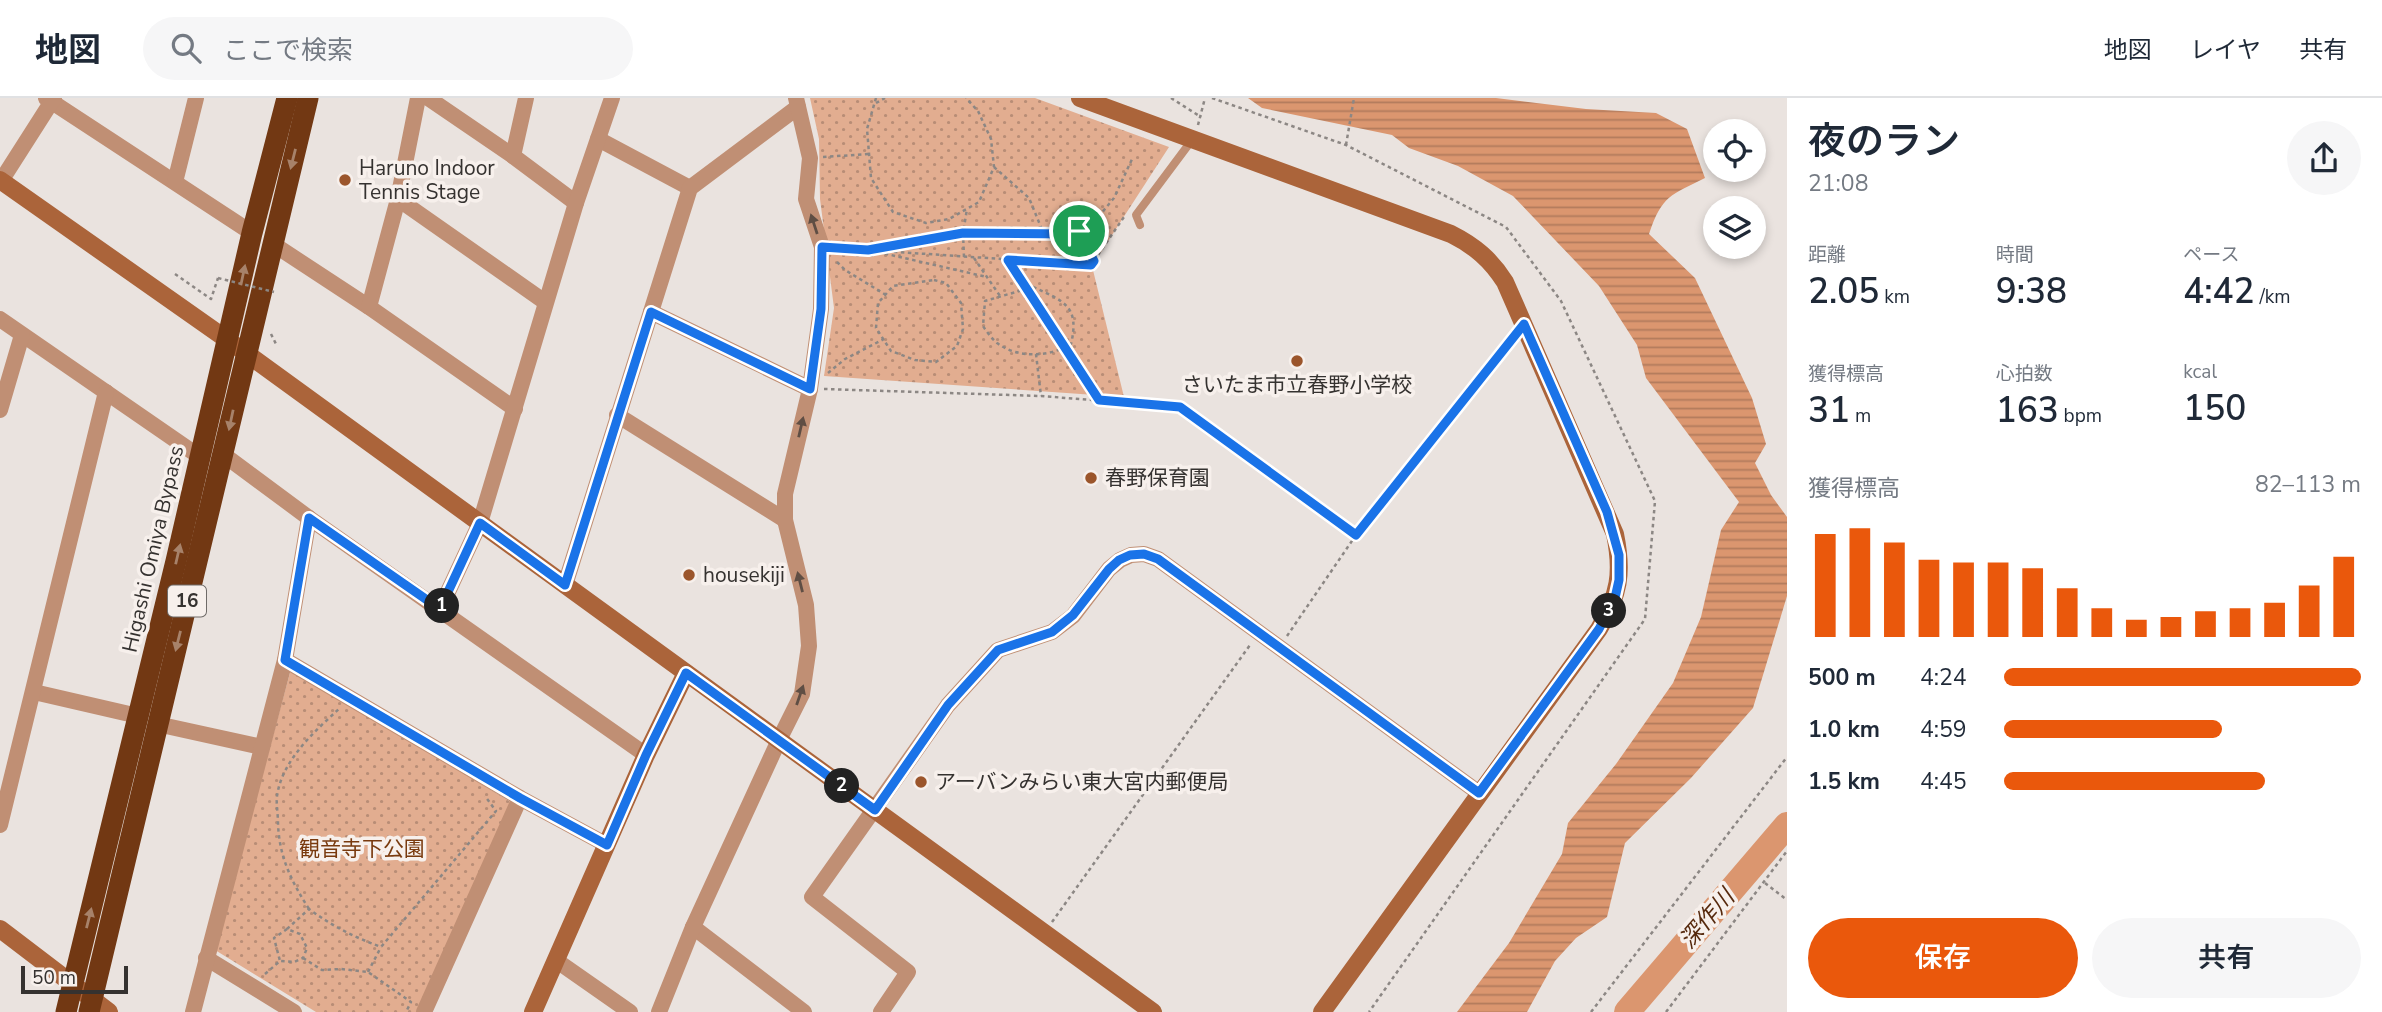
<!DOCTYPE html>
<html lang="ja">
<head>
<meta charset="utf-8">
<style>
  body { margin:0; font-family:"Nunito Sans","Noto Sans JP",sans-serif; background:#f6f6f7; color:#1f2937; height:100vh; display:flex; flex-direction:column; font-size:26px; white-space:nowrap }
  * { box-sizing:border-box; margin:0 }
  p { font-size:23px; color:#747a83 }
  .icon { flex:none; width:38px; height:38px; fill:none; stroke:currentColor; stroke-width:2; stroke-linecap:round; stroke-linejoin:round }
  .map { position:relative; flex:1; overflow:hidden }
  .panel { display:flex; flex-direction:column; background:#fff; width:595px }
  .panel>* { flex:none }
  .controls { position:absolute; left:1703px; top:21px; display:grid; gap:14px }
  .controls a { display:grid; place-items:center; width:63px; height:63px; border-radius:50%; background:#fff; box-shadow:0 4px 10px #0003; font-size:35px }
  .scale { position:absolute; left:21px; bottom:18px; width:107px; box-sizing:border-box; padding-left:7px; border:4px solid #353230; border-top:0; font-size:19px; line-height:24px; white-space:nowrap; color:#353230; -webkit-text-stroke:5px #f7f0ec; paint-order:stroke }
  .pin { position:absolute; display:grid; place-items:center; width:60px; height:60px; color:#fff; margin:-30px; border:4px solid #fff; border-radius:50%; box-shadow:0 2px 7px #0007 }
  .km { position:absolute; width:35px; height:35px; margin:-18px; border-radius:50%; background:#222; color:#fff; font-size:19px; line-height:35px; text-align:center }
  .round { display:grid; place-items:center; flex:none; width:74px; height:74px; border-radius:37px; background:#f6f6f7 }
  .headline { display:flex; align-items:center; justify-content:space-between; height:119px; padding:0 21px }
  h1 { font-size:38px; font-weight:600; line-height:52px }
  .stats { display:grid; grid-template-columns:repeat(3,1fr); gap:10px; height:119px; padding:7px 21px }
  .stats div { display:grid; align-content:center }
  .stats b { font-size:35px; font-weight:600 }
  .stats small { font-size:19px; font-weight:400 }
  .stats p { font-size:19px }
  .chart { height:196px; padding:14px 21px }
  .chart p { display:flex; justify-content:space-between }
  .chart svg { width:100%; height:126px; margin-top:7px; stroke:#ea580c; stroke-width:6 }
  .cta { display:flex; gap:14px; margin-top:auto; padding:14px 21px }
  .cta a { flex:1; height:80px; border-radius:42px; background:#ea580c; color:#fff; font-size:28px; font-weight:600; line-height:80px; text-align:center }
  .cta a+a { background:#f6f6f7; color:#1f2937 }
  ul { padding:0 21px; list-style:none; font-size:23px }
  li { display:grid; grid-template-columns:112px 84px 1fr; align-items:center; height:52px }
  li i { height:18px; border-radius:9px; background:#ea580c }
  header { display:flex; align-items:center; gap:42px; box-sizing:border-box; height:98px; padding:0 35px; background:#fff; border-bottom:2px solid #e0e1e3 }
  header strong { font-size:33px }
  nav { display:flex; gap:38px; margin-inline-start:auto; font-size:24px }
  .search { width:490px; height:63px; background:#f6f6f7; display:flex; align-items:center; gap:18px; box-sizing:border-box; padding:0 24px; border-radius:38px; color:#747a83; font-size:26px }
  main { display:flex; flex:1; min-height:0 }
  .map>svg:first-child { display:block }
  .park { fill:url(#park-dots) }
  .water { fill:url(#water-rules) }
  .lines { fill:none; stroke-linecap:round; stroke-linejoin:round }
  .river { stroke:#db966f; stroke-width:26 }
  .path { stroke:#8c8784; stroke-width:2.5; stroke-dasharray:3.5 3.5; stroke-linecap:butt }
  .lane { stroke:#c08f74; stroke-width:8 }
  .street { stroke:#c08f74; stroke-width:16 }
  .secondary { stroke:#ab643a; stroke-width:18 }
  .highway { stroke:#723813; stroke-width:21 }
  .path-bridge { stroke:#8c8784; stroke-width:2.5; stroke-dasharray:3.5 3.5; stroke-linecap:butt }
  .oneway { fill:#a7826a }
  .oneway2 { fill:#5f4e44 }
  .route-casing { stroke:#fff; stroke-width:14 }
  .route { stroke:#1a73e8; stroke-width:9 }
  .poi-dot { fill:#9b552b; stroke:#f7f0ec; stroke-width:2.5 }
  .labels { text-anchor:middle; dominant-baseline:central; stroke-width:7; stroke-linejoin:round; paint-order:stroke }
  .shield { fill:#f7f0ec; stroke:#6f6b68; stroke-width:2 }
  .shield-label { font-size:19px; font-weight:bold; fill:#353230 }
  .poi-label { font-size:21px; fill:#353230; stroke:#f7f0ec; text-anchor:start }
  .street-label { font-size:21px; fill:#353230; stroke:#f7f0ec }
  .park-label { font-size:21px; fill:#793a0e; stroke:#f7f0ec }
  .water-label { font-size:23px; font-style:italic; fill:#572a0e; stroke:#f7f0ec }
</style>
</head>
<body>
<header>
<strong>地図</strong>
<div class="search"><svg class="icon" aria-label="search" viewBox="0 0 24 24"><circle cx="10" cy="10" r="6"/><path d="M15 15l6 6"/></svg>ここで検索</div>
<nav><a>地図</a><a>レイヤ</a><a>共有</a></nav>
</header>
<main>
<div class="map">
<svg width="1787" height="914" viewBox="0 0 1787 914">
  <defs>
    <pattern id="park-dots" width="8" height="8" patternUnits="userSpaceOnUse" patternTransform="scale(1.75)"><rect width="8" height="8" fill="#e2ad90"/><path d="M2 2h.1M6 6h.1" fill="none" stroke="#b88d76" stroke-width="1.8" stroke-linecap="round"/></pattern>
    <pattern id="water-rules" width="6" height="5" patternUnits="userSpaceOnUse" patternTransform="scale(1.75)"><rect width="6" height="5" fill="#db966f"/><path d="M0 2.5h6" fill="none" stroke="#b27b5c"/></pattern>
  </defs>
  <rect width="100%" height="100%" fill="#eae3df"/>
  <g class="park">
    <path d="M810,0H1035L1169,49L1092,168L1124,299L824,278L834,210L820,101L819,41Z"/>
    <path d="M291,571L511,704L416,914H316L215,852Z"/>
  </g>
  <path class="water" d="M1248,0H1496L1586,11L1656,15L1687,31L1705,80C1671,97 1662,97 1649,136L1695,180L1752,300L1766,346L1755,365L1771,397L1787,419V498L1753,610L1691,680L1625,745L1607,819L1576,840L1555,863L1527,914H1457L1509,845L1562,756L1568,725L1616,666L1673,585L1701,519L1721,432L1739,404L1646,280L1637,247L1599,188L1513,98L1458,68L1409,50L1392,37L1262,10Z"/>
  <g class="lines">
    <path class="river" d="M1627,914L1787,727"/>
    <g class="path">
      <path d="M876,0L867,31L871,80L893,114L926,125L949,121L979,104L994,69L991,41L978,13L966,0"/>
      <path d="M1171,0L1201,19"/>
      <path d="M1212,0L1346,47L1506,129L1561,203L1655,403L1645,521L1369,914"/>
      <path d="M876,5L885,0"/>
      <path d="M1198,27L1205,0"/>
      <path d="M1346,47L1354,0"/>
      <path d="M823,59L869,56"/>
      <path d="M994,69L1029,100L1043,134"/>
      <path d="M1079,133L1094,163"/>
      <path d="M838,150L1091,167L1124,119"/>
      <path d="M875,151L963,135L1071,136L1090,129L1114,100L1133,59"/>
      <path d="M878,154L987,179"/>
      <path d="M964,159L963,135L967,111"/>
      <path d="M974,160L1000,198"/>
      <path d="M837,164L845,172L886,197"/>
      <path d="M175,176L211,201L218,180"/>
      <path d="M934,182L946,185L961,205L963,231L957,248L936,264L915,262L891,253L876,230L878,205L893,188Z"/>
      <path d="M1033,189C1064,203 1080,208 1071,246C1050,259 1018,261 997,245C992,241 987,234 983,228L985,203Z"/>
      <path d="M271,236L277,248"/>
      <path d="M1036,256L1041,298"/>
      <path d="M828,275L845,261L884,241"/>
      <path d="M824,291L1041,298L1180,309L1356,437"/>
      <path d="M1287,538L1356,437L1514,240"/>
      <path d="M1765,785L1787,802"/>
      <path d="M309,811C291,783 279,758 278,725C278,716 276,706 277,698C282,662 315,633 340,610"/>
      <path d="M1052,824L1250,547"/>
      <path d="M287,831L309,811C332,828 354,839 381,849L496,713L485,698"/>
      <path d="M303,860L322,872L341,871L368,874L411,904L406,914"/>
      <path d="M368,874L381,849"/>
      <path d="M265,876L280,863L294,864L303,860L307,850L300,836L287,831L274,840L280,863"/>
      <path d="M1591,914L1787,659"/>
      <path d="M1666,914L1787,753"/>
    </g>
    <path class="lane" d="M1140,127L1136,117L1192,42"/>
    <g class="street">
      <path d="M46,0L252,135"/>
      <path d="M428,0L513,58L576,105"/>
      <path d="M598,41L690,90"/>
      <path d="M513,58L526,0"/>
      <path d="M1,83L54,0"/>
      <path d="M175,84L196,0"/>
      <path d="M398,101L545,204"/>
      <path d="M273,146L369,209L515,311"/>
      <path d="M369,209L398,101L418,0"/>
      <path d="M651,214L810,291"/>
      <path d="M0,221L200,359"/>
      <path d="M0,312L22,237"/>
      <path d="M617,317L785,422"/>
      <path d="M224,357L309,420L646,657"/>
      <path d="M565,487L690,90L798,9"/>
      <path d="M440,511L480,425L576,105L612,0"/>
      <path d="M285,562L520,700L607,747"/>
      <path d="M34,594L138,618"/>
      <path d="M157,626L262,649"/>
      <path d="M0,727L106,294"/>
      <path d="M693,829L804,914"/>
      <path d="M206,860L294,914"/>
      <path d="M557,863L630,914"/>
      <path d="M193,914L285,562L309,420"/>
      <path d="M424,914L520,700"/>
      <path d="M659,914L693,829L779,642L802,596L809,548L806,507L785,422V396L810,291L821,211L822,149L806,101L810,60L796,0"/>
      <path d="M881,914L908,874L812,799L948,607L998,552L1052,534L1073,518L1109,471L1120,462L1131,457L1144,456L1158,461L1479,695"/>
    </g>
    <g class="secondary">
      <path d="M1080,0L1451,136C1475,148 1491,162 1505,184L1615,436C1623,475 1619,497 1599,531L1322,914"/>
      <path d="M0,82L246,255L1153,914"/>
      <path d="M0,831L109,914"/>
      <path d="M533,914L646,657L686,575"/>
    </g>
    <g class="highway">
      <path d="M66,914L176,463L252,135L287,0"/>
      <path d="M89,914L308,0"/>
    </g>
    <g class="path-bridge">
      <path d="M1008,162L1099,302"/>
      <path d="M218,180L274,194"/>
    </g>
  </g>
  <defs><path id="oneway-solid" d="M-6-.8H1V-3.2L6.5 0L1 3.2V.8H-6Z" transform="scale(1.75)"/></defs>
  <g class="oneway">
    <use href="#oneway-solid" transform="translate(293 61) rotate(104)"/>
    <use href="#oneway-solid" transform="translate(243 177) rotate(-78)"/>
    <use href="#oneway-solid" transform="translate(231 322) rotate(102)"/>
    <use href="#oneway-solid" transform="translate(178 456) rotate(-77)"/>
    <use href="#oneway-solid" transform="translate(178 543) rotate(104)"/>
    <use href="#oneway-solid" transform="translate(89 820) rotate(-76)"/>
  </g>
  <g class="oneway2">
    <use href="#oneway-solid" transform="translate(814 126) rotate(-108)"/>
    <use href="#oneway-solid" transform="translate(801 329) rotate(-77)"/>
    <use href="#oneway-solid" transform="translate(800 484) rotate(-104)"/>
    <use href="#oneway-solid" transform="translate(800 597) rotate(-71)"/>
  </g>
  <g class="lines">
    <defs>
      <path id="route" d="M1079,133L1094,163L1091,167L1008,162L1099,302L1180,309L1356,437L1524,226L1607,414L1619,457V482L1615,500L1599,531L1479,695L1158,461L1144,456L1130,457L1119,462L1109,471L1073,517L1052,534L998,552L948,607L875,712L686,575L646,657L607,747L520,700L285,562L309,420L440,511L480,425L565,487L651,214L810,291L821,211L822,149L868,152L963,135L1071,136Z"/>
    </defs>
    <use href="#route" class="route-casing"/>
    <use href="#route" class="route"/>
  </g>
  <g class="poi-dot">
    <circle cx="345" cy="82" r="7"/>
    <circle cx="1297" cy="263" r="7"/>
    <circle cx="1091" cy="380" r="7"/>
    <circle cx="689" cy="477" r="7"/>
    <circle cx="921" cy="684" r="7"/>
  </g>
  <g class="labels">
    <rect class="shield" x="168" y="487.5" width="38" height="31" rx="5"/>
    <g class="shield-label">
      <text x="187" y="503">16</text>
    </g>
    <g class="poi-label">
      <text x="359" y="70">Haruno Indoor<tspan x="359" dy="24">Tennis Stage</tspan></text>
      <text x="1297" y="287" text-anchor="middle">さいたま市立春野小学校</text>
      <text x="1105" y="380">春野保育園</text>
      <text x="703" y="477">housekiji</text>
      <text x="935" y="684">アーバンみらい東大宮内郵便局</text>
    </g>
    <g class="street-label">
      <text transform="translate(153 451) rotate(-77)">Higashi Omiya Bypass</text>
    </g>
    <g class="park-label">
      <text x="362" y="751">観音寺下公園</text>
    </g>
    <g class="water-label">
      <text transform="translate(1707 821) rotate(-49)">深作川</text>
    </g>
  </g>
</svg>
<div class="controls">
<a><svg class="icon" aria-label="locate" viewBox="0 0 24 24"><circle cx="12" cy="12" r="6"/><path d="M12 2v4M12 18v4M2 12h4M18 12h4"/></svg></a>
<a><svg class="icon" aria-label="layers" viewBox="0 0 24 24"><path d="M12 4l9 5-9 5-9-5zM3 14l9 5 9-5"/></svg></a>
</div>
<div class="scale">50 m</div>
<div class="pin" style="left:1079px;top:133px;background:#1e9e55"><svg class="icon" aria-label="arrive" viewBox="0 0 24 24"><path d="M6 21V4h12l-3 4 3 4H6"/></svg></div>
<b class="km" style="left:442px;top:508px">1</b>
<b class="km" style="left:842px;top:688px">2</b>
<b class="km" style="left:1609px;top:513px">3</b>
</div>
<section class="panel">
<div class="headline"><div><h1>夜のラン</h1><p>21:08</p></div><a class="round"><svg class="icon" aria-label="share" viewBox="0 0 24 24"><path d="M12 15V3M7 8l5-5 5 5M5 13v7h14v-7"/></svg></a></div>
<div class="stats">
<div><p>距離</p><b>2.05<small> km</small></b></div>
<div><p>時間</p><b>9:38</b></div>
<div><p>ペース</p><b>4:42<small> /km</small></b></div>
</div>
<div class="stats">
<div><p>獲得標高</p><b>31<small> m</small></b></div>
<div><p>心拍数</p><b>163<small> bpm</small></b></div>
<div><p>kcal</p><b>150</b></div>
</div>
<div class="chart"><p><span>獲得標高</span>82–113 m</p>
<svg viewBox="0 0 160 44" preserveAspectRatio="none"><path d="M5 44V8M15 44V6M25 44V11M35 44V17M45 44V18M55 44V18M65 44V20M75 44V27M85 44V34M95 44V38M105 44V37M115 44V35M125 44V34M135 44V32M145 44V26M155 44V16"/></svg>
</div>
<ul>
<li><b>500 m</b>4:24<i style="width:100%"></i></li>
<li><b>1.0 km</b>4:59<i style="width:61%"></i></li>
<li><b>1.5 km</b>4:45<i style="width:73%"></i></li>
</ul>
<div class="cta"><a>保存</a><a>共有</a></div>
</section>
</main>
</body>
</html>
